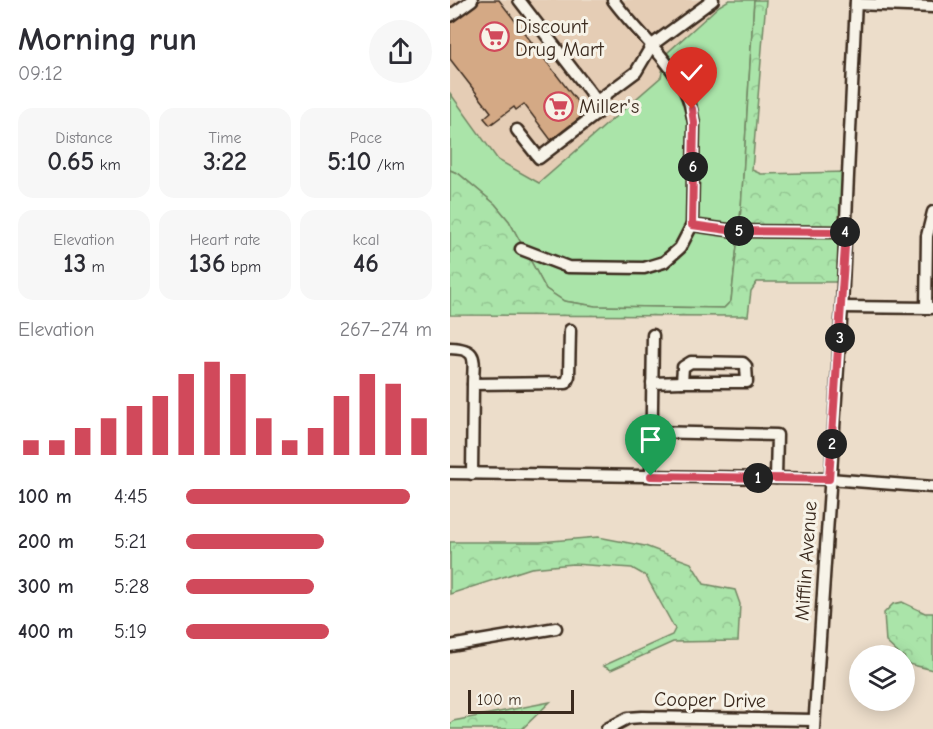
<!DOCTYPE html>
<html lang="en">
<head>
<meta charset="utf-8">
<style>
  body { margin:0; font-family:"Comic Neue",sans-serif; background:#f7f7f7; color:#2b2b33; height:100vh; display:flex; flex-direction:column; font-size:22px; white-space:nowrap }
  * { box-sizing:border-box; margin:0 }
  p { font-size:20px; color:#7c7c81 }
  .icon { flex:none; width:33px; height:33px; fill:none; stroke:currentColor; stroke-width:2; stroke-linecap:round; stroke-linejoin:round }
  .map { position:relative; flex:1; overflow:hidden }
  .side { display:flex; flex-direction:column; background:#fff; width:450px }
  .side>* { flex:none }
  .fabs { position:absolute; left:399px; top:645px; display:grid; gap:12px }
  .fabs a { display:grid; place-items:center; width:66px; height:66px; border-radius:50%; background:#fff; box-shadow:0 3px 15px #0003; font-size:30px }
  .scale { position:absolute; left:18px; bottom:15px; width:106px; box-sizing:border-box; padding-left:6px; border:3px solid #3b2a1e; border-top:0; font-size:16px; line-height:21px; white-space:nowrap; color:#3b2a1e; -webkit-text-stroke:4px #f7f3e8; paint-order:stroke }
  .pin { position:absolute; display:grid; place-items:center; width:51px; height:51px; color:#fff; margin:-62px -26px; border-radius:50% 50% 50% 0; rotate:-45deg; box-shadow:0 0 6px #0007 }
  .pin .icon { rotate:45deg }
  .km { position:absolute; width:30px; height:30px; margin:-15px; border-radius:50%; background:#222; color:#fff; font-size:16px; line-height:30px; text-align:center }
  .round { display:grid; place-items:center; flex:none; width:63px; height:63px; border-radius:32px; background:#f7f7f7 }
  .overview { display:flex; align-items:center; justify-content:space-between; height:102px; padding:0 18px }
  h1 { font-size:33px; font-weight:700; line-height:45px }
  .figures { display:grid; grid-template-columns:repeat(3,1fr); gap:9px; height:102px; padding:6px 18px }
  .figures div { display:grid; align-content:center; border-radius:15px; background:#f7f7f7; text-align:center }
  .figures b { font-size:26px; font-weight:700 }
  .figures small { font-size:16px; font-weight:400 }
  .figures p { font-size:16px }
  .chart { height:168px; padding:12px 18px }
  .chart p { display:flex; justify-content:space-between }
  .chart svg { width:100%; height:108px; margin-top:6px; stroke:#d1495b; stroke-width:6 }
  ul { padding:0 18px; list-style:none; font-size:20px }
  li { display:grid; grid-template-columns:96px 72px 1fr; align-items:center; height:45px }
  li i { height:15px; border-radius:8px; background:#d1495b }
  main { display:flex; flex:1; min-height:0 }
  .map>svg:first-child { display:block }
  .built { fill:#e5cdb5 }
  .green { fill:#aae4a9; stroke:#728764; stroke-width:1.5 }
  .forest { fill:url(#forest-crowns); stroke:#728764; stroke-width:1.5 }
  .building { fill:#d4a985; stroke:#3b2a1e; stroke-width:1.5 }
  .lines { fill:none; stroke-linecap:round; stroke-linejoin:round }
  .minor-casing { stroke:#3b2a1e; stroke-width:15 }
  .minor { stroke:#f7f3e8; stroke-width:10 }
  .route-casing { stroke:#fff; stroke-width:12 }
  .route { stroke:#d1495b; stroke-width:8 }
  .labels { text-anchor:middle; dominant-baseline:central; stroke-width:6; stroke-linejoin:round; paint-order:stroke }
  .poi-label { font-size:20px; fill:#3b2a1e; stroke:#f7f3e8; text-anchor:start }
  .street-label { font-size:20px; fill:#3b2a1e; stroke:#f7f3e8 }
</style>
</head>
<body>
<main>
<section class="side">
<div class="overview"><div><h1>Morning run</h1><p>09:12</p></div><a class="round"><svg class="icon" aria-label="share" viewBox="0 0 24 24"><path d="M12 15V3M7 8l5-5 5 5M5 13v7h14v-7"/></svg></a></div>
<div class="figures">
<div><p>Distance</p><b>0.65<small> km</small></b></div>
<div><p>Time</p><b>3:22</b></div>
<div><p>Pace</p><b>5:10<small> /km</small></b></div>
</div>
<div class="figures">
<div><p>Elevation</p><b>13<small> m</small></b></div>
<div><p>Heart rate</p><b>136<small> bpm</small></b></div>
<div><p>kcal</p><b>46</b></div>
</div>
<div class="chart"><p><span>Elevation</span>267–274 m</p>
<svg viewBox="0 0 160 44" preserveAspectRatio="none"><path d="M5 44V38M15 44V38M25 44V33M35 44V29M45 44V24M55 44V20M65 44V11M75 44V6M85 44V11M95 44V29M105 44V38M115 44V33M125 44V20M135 44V11M145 44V15M155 44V29"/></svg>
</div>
<ul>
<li><b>100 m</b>4:45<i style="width:91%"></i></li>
<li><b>200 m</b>5:21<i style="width:56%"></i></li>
<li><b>300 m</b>5:28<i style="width:52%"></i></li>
<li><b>400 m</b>5:19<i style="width:58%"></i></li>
</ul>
</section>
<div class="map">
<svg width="483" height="729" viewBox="0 0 483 729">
  <defs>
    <pattern id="forest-crowns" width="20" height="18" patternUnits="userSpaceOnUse" patternTransform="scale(1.5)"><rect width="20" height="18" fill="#aae4a9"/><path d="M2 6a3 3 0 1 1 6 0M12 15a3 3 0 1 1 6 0" fill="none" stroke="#93c491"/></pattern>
  </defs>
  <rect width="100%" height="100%" fill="#ecddca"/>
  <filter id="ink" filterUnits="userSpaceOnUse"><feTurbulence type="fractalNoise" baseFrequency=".0167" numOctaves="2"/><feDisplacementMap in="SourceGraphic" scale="12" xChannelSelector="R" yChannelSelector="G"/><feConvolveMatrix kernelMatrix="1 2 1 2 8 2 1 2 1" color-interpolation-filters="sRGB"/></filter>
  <g filter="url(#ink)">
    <path class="built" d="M0,0H263L269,6L216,54L211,77L89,183L48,160L0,93Z"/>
    <path class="green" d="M279,0H304L291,209L281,301L274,308L145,306L114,301L96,289L59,221L45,204L9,174L0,170V93L48,160L89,183L211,77L216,54L269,6Z"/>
    <g class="forest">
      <path d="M304,0H316L302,170L311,174L396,172L391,282H307L301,291L298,316L0,315V170L9,174L45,204L59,221L96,289L114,301L145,306L274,308L281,301L291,209Z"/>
      <path d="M148,537L195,546L241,563L254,584L285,590L290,604L288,641L223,642L161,670L153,666L222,635L225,629L196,576L182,568L123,564L81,568L0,594V542H90Z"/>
      <path d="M452,602L475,613H483V670L459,664L455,660L454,656L450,655L436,642L434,613L443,604Z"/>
      <path d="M100,702L72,729H0V724L3,721Z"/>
    </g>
    <path class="building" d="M31,0H49L136,113L101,140L74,104L66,110L64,107L40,125L34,118L41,112L0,59V23Z"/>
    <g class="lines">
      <defs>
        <g id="minor">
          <path d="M69,0L147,101L186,72L202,45L263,0"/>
          <path d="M163,0C185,30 218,58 235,91C240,101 242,112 244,123L242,225"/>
          <path d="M406,4L483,7"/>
          <path d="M0,16L22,0"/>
          <path d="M67,130L89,158L149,112L147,101"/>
          <path d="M71,249L118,267L194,268L214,262L230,248L242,225L285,231L396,232"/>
          <path d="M392,307L482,308"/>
          <path d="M476,308L477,236L483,212"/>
          <path d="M0,348C30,349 23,360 23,384"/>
          <path d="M241,362L293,363L296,366L297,382H232L233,367Z"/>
          <path d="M202,383L232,382"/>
          <path d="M201,432L327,435L326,478"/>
          <path d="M0,473L379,479L483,487"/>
          <path d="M22,474L23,384L116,383L119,376L120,330"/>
          <path d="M201,476L203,335"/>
          <path d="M0,646L106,628"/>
          <path d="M157,729L178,718L192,717L364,720"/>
          <path d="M364,729L392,307L406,0"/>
        </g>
      </defs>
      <use href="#minor" class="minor-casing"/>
      <use href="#minor" class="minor"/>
    </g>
  </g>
  <g class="lines" filter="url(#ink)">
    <defs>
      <path id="route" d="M201,476L379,479L396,232L285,231L242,225L244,123L242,109"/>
    </defs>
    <use href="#route" class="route-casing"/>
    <use href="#route" class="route"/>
  </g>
  <defs>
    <symbol id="supermarket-ring" viewBox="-11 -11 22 22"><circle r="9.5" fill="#f7f3e8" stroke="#d1495b" stroke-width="1.5"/><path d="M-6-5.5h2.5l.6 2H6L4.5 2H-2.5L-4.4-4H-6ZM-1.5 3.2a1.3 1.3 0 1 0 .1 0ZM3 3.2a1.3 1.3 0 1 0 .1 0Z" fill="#d1495b"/></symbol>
  </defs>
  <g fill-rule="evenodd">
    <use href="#supermarket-ring" x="28" y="20" width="33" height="33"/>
    <use href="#supermarket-ring" x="92" y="90" width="33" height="33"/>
  </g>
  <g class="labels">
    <g class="poi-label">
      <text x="65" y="26">Discount<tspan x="65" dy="23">Drug Mart</tspan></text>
      <text x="129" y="106">Miller's</text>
    </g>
    <g class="street-label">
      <text transform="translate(356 561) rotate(-86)">Mifflin Avenue</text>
      <text transform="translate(260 700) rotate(1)">Cooper Drive</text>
    </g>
  </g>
</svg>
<div class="fabs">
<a><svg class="icon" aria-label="layers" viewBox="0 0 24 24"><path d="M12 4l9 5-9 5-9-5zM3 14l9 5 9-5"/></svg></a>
</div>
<div class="scale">100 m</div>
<div class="pin" style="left:201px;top:476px;background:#1e9e55"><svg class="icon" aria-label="arrive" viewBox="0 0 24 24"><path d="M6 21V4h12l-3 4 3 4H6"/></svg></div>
<div class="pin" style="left:242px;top:109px;background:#d93025"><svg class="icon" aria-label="check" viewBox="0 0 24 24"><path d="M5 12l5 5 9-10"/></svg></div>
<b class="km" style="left:308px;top:478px">1</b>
<b class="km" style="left:382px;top:444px">2</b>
<b class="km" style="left:390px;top:338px">3</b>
<b class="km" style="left:395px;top:232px">4</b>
<b class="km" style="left:289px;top:231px">5</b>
<b class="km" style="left:243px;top:167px">6</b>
</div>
</main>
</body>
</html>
